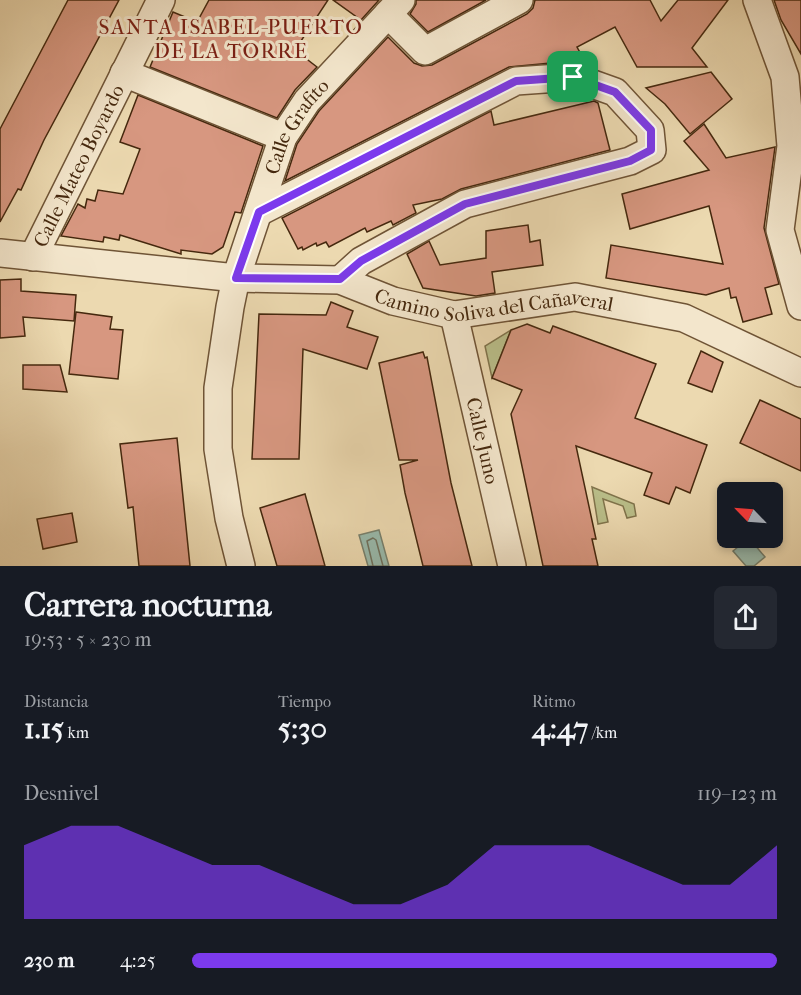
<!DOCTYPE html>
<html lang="es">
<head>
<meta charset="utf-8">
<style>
  body { margin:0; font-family:"IM FELL French Canon",serif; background:#242831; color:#f1f3f6; height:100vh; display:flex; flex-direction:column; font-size:22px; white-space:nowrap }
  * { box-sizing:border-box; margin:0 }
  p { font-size:20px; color:#9ea1a6 }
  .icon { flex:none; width:33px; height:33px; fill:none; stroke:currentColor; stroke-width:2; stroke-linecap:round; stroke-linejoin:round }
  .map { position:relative; height:566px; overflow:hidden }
  .side { display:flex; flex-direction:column; background:#171b24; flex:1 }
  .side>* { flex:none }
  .needle { width:39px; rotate:295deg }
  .tools { position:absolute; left:717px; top:482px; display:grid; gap:12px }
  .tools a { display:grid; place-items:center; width:66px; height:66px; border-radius:9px; background:#171b24; box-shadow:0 3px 9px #0003; font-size:30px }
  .pin { position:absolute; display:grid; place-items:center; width:51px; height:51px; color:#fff; margin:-26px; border-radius:12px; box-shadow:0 3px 9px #0006 }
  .round { display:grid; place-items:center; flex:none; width:63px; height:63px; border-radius:9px; background:#242831 }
  .summary { display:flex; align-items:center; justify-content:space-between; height:102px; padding:0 24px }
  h1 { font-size:33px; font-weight:800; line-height:45px }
  .figures { display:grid; grid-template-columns:repeat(3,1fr); gap:9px; height:102px; padding:6px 24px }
  .figures div { display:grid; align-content:center }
  .figures b { font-size:30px; font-weight:800 }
  .figures small { font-size:16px; font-weight:400 }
  .figures p { font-size:16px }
  .chart { height:168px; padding:12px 24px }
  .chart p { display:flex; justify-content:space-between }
  .chart svg { width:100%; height:108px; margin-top:6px; fill:#7c3aed; opacity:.7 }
  ul { padding:0 24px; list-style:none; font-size:20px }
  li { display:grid; grid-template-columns:96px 72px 1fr; align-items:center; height:45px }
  li i { height:15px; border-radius:8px; background:#7c3aed }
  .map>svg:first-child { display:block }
  .green { fill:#babf8a; stroke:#80744c; stroke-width:1.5 }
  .water { fill:#99baac; stroke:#77806d; stroke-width:1.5 }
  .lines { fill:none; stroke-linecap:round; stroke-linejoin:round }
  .shore { stroke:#6f715d; stroke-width:1.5 }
  .building { fill:#d79780; stroke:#45280e; stroke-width:1.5 }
  .minor-casing { stroke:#6f5436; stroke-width:30 }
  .minor { stroke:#f3e6cc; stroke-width:27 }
  .route-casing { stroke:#fff; stroke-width:12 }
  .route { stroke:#7c3aed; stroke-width:8 }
  .labels { text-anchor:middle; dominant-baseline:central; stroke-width:6; stroke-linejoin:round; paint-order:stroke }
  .street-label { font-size:20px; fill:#45280e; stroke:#f3e6cc }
  .neighbourhood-label { font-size:21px; letter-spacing:1.5px; fill:#7a1f14; stroke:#f3e6cc }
</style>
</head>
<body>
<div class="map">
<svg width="801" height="566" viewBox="0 0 801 566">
  <rect width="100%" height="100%" fill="#ecd9b0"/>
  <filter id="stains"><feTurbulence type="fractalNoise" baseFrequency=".00333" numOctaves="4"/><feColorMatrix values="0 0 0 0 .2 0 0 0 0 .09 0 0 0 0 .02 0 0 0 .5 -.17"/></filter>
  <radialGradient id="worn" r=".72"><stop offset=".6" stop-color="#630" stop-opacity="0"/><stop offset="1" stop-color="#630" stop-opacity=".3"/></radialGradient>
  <g class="green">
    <path d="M511,330L492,378L485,346Z"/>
    <path d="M592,487L634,504L636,516L627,518L623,506L603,499L608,522L598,524Z"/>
  </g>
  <g class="water">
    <path d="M379,530L389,566H368L359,535Z"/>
    <path d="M749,538L765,557L754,566H746L733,551Z"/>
  </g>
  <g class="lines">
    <path class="shore" d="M373,566L367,541L373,538L376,540L383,566"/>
  </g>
  <g class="building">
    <path d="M68,0H119L44,140L21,190L18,189L0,222V129Z"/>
    <path d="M209,0H328L295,50L317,67L295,90L277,118L150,67L173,12L197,22Z"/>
    <path d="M333,0H379L361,20Z"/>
    <path d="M416,0H486L428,32L410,14L416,4Z"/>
    <path d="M535,0H650L661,21L678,0H728L692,48L707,67H637L615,27L577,47L587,65L572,61L509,67L285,181L297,144L319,111L388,37L414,63L422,66L432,65L527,14L533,8Z"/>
    <path d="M774,0H801V54L781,20Z"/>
    <path d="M711,72L732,99L690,134L665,104L646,88Z"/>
    <path d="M138,95L263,146L241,213L235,212L223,247L212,254L181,250V254L120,235L119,240L104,237L103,242L61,236L78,204L85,208L87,199L95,201L98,190L123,194L140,149L120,142Z"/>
    <path d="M594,101L598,103L610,150L461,189L442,199L413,205L416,213L393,225L391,221L367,232L365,228L329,247L326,242L317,246L316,243L303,250L302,247L298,249L282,218L491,111L494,125Z"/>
    <path d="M704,124L726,158L775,147L764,228L779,284L765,288L772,314L743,322L736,297L731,298L729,288L706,295L606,278L611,245L723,264L709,206L630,229L622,194L709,170L684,141Z"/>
    <path d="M528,225L530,242L540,240L543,265L492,272L495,293L476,296L423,288L407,254L429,241L440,265L486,258V231Z"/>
    <path d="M21,279V291L76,295L74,321L23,317L25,336L0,338V280Z"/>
    <path d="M331,302L353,311L347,327L378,337L367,369L303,349L299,459H252L259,314L326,315Z"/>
    <path d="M76,312L112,317L110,329L123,330L118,379L69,374Z"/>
    <path d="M527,324L550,333L553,326L656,364L635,418L707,445L690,493L676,487L669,504L644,495L652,473L576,446L596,539H592L598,566H543L511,414L522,390L492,378L511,330Z"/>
    <path d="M701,351L723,362L712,392L688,383Z"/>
    <path d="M423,352L425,358L427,357L451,483L472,566H423L405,493L400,465L418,460H399L379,363Z"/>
    <path d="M23,365H60L67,392L23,389Z"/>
    <path d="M760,400L801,419V471L740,443Z"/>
    <path d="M177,438L190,566H139L133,507L128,508L120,444Z"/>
    <path d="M305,494L325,566H277L260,508Z"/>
    <path d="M72,513L77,542L43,549L37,519Z"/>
  </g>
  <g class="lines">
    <defs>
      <g id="minor">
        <path d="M757,0L785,77L791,146L780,230L801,306"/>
        <path d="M388,14L425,51L519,0"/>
        <path d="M124,73L283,137"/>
        <path d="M259,212L516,81L573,77L615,92L650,130L652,150L630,161L465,204L361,261L340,280"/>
        <path id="s1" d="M0,253L236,278L340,280L393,301L454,315L575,297L684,318L801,373"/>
        <path id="s2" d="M33,257L161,0"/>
        <path id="s3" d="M454,315L512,566"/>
        <path id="s4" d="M241,566L229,518L218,449V388L230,307L236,278L283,137L307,101L401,0"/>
      </g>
    </defs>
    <use href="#minor" class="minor-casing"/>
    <use href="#minor" class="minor"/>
  </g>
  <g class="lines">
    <defs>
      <path id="route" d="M573,77L615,92L651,130V150L630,161L465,204L361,261L340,279L236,278L259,212L516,81Z"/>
    </defs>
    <use href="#route" class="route-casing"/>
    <use href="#route" class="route"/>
  </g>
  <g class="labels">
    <g class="street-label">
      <text stroke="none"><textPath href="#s4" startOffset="456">Calle Grafito</textPath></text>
      <text stroke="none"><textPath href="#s2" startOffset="102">Calle Mateo Boyardo</textPath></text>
      <text stroke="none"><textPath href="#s1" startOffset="501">Camino Soliva del Cañaveral</textPath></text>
      <text stroke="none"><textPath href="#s3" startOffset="129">Calle Juno</textPath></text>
    </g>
    <g class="neighbourhood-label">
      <text x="231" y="27">SANTA ISABEL-PUERTO<tspan x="231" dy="24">DE LA TORRE</tspan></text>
    </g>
  </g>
  <rect width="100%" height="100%" filter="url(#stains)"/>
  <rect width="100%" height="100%" fill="url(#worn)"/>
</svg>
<div class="tools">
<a><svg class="needle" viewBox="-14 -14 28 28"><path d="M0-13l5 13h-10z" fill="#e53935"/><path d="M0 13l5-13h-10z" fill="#9ea1a6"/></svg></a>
</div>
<div class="pin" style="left:573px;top:77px;background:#1e9e55"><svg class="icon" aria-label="arrive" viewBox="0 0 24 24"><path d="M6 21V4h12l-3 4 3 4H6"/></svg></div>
</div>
<section class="side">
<div class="summary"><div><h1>Carrera nocturna</h1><p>19:53 · 5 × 230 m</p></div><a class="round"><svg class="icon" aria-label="share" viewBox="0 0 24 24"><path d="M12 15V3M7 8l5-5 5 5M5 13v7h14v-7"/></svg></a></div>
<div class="figures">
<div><p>Distancia</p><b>1.15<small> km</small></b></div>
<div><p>Tiempo</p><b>5:30</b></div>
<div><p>Ritmo</p><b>4:47<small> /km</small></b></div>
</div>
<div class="chart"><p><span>Desnivel</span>119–123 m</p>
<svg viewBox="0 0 160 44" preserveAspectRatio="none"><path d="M0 44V14L10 6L20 6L30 14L40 22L50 22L60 30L70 38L80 38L90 30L100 14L110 14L120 14L130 22L140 30L150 30L160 14V44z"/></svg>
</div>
<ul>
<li><b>230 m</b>4:25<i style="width:100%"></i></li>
</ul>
</section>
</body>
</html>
